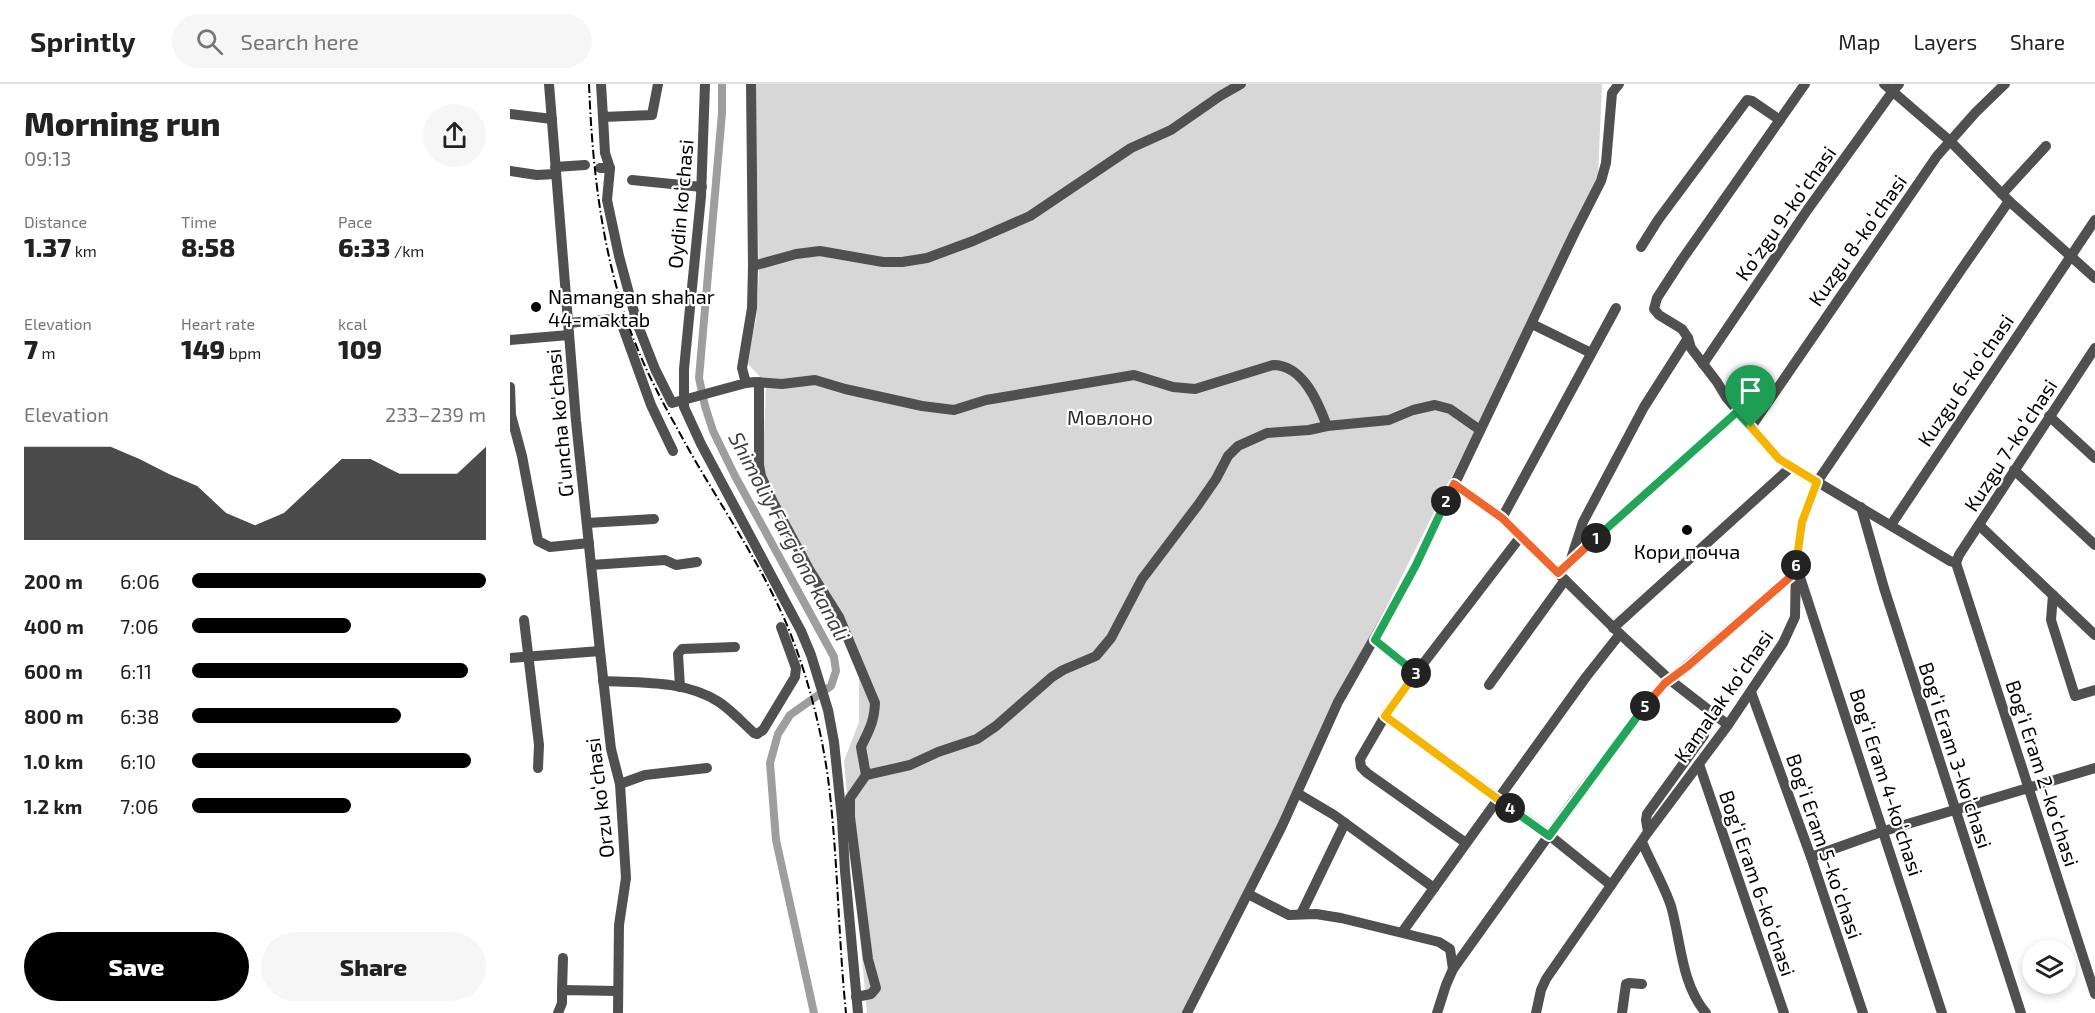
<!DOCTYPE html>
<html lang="en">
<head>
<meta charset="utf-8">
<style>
  body { margin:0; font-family:"Exo 2",sans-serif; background:#f6f6f6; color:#222; height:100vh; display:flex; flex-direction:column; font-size:22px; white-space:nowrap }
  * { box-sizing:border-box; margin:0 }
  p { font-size:20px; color:#767676 }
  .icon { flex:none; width:33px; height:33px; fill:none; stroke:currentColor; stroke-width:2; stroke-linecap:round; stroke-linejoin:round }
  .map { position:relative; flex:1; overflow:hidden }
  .drawer { display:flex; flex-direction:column; background:#fff; width:510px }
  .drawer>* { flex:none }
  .buttons { position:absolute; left:1512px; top:856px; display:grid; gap:12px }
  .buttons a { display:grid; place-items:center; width:54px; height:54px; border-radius:50%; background:#fff; box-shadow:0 3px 9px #0003; font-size:30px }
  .pin { position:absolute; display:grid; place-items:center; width:51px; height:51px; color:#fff; margin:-62px -26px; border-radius:50% 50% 50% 0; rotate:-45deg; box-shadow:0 0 6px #0007 }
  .pin .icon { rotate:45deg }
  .km { position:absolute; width:30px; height:30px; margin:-15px; border-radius:50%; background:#222; color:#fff; font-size:16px; line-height:30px; text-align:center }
  .round { display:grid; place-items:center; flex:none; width:63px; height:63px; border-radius:32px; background:#f6f6f6 }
  .head { display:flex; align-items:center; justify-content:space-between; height:102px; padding:0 24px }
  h1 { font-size:33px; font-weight:800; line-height:45px }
  .stats { display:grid; grid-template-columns:repeat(3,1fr); gap:9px; height:102px; padding:6px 24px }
  .stats div { display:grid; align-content:center }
  .stats b { font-size:26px; font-weight:800 }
  .stats small { font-size:16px; font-weight:400 }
  .stats p { font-size:16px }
  .chart { height:168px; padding:12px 24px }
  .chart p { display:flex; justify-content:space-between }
  .chart svg { width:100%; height:108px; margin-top:6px; fill:#000; opacity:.7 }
  .cta { display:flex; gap:12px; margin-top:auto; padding:12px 24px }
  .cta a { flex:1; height:69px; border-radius:36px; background:#000; color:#fff; font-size:24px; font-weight:800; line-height:69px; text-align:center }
  .cta a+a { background:#f6f6f6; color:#222 }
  ul { padding:0 24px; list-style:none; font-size:20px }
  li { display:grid; grid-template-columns:96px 72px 1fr; align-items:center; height:45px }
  li i { height:15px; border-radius:8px; background:#000 }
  header { display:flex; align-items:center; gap:36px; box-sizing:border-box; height:84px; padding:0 30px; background:#fff; border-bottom:2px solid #e0e0e0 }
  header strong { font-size:28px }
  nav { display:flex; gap:33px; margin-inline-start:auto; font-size:21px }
  .search { width:420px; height:54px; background:#f6f6f6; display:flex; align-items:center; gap:15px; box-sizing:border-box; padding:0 21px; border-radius:33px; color:#767676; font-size:22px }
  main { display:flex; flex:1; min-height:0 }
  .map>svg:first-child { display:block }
  .green { fill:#d7d7d7 }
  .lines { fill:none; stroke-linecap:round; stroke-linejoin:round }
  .canal { stroke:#9e9e9e; stroke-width:8 }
  .minor { stroke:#505050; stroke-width:10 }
  .rail { stroke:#000; stroke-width:2; stroke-dasharray:9 3 1.5 3; stroke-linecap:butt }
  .split-1-casing { stroke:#fff; stroke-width:12 }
  .split-2-casing { stroke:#fff; stroke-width:12 }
  .split-3-casing { stroke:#fff; stroke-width:12 }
  .split-4-casing { stroke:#fff; stroke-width:12 }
  .split-5-casing { stroke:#fff; stroke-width:12 }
  .split-6-casing { stroke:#fff; stroke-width:12 }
  .split-7-casing { stroke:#fff; stroke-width:12 }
  .split-1 { stroke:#22a559; stroke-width:8 }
  .split-2 { stroke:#f0652b; stroke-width:8 }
  .split-3 { stroke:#22a559; stroke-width:8 }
  .split-4 { stroke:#f5b400; stroke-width:8 }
  .split-5 { stroke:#22a559; stroke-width:8 }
  .split-6 { stroke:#f0652b; stroke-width:8 }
  .split-7 { stroke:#f5b400; stroke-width:8 }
  .poi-dot { fill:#000; stroke:#fff; stroke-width:2 }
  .labels { text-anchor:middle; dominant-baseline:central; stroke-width:4.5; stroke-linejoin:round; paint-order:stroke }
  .street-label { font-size:20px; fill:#000; stroke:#fff }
  .poi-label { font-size:20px; fill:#000; stroke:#fff; text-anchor:start }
  .park-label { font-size:20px; fill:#2e2e2e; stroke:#fff }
  .water-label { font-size:21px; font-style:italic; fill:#3f3f3f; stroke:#fff }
</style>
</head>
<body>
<header>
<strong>Sprintly</strong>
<div class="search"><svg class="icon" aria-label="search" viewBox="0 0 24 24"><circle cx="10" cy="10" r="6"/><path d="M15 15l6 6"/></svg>Search here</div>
<nav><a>Map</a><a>Layers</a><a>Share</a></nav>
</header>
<main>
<section class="drawer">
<div class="head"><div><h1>Morning run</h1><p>09:13</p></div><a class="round"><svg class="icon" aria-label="share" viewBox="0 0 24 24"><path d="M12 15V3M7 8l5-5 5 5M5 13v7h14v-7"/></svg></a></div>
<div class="stats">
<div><p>Distance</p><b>1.37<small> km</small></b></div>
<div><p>Time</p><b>8:58</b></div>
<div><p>Pace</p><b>6:33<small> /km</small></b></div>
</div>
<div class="stats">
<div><p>Elevation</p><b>7<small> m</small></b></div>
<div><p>Heart rate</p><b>149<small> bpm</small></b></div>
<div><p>kcal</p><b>109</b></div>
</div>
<div class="chart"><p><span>Elevation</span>233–239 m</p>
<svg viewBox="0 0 160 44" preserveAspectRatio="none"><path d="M0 44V6L10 6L20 6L30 6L40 11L50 17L60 22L70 33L80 38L90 33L100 22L110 11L120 11L130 17L140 17L150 17L160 6V44z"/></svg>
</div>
<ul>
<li><b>200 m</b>6:06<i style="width:100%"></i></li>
<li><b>400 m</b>7:06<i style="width:54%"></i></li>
<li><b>600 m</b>6:11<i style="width:94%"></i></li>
<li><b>800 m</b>6:38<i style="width:71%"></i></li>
<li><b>1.0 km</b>6:10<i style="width:95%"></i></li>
<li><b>1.2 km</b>7:06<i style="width:54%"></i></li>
</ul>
<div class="cta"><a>Save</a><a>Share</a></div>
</section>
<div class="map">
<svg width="1585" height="929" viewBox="0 0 1585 929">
  <rect width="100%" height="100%" fill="#fff"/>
  <path class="green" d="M245,0H1092L1088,92L968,341L806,663L679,929H357L334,677L349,638V584L338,544L252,408L256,299L236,278L246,236L249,188Z"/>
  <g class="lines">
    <path class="canal" d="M212,0V29L189,294L195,322L203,347L225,392L324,573L326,587L321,602L280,631L268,650L260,679L266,756L304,929"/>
    <g class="minor">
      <path d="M39,0L66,337L90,567L101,665L110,700L116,794L109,841L108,929"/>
      <path d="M91,0L93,33L142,31L148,0"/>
      <path d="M195,0L191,112L174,285V323L191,360L291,547L301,571L318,626L324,658L332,735L335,787L348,929"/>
      <path d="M241,0L243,182L242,224L232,284L236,299L245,298L272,300L305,296L335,305L412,322L444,326L476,316L624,291L663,303L685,305L763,281C793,281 808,318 817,342L799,346L757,349L728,362L718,372L706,395L688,421L632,495L601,554L586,572L553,586L542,593L486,642L467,655L428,668L400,681L356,691L340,714V733L358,875L366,904L361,910L346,913"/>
      <path d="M1295,0L1171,177L1147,214L1144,225L1149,231L1172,245L1178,254L1181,264L1207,298L1216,313L1269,375L1440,477L1446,479"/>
      <path d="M1374,0L1440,57L1499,117L1585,194"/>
      <path d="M0,30L42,35"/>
      <path d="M93,33L95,69L100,84"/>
      <path d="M45,83L75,81"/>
      <path d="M90,84H100L97,116L109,172L127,239L145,285L162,319L236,299"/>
      <path d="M0,87L27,91L45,90"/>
      <path d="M122,96L192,103"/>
      <path d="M1492,110L1536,62"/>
      <path d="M1131,163L1148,136L1237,16L1242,17L1270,36"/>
      <path d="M243,182L286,170L310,167L373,178H392L417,174L463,157L520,132L621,64L661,46L710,12L731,0"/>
      <path d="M58,239L103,235L111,238L141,321L163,367"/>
      <path d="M1022,240L1081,269"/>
      <path d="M0,256L59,251"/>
      <path d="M1193,280L1298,125L1383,7L1389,0"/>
      <path d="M249,298V381L251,392L263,418L300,487L329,533L365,619C364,639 359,646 351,663L356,691"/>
      <path d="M0,303L1,331L12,372L28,457L40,463L79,459"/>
      <path d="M1539,332L1585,374"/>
      <path d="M817,342L879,336L903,326L925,321L940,325L970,346"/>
      <path d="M1241,343L1427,72L1466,28L1495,0"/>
      <path d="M1504,386L1585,461"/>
      <path d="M944,400L992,434L1110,550L1160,596L1218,641"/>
      <path d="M1351,423L1374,504L1511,929"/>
      <path d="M992,434L1106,224"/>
      <path d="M77,439L144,435"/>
      <path d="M1381,441L1585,136"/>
      <path d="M1469,441L1585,551"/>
      <path d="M1062,476L1227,328"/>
      <path d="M1446,479L1585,910"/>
      <path d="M1446,479L1449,471L1585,264"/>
      <path d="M81,481L155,476L166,481L187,478"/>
      <path d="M1048,489L1060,478L1073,438L1134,323L1178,254"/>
      <path d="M1289,490L1432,929"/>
      <path d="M1543,511L1541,536L1565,612L1585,606"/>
      <path d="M14,536L29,661L28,684"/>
      <path d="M1103,544L1281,383"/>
      <path d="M865,556L906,589"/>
      <path d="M0,574L90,567"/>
      <path d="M93,597C131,599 175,596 209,618C221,626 233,639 244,649L247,650L253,646L285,593L286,584L271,543"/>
      <path d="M979,601L1055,496"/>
      <path d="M170,603L168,570L172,565L225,563"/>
      <path d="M1241,608L1301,773L1353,929"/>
      <path d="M875,632L1039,751L1101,801"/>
      <path d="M1189,680L1274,929"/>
      <path d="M110,700L135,691L197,684"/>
      <path d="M787,709L824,731L924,804"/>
      <path d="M1138,748L1136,736L1137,730L1194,651"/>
      <path d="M1132,758C1141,779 1154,801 1161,822C1171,857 1171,900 1196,929"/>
      <path d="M956,759L857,689L851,683L850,675L875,632L906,589L1011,452"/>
      <path d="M1301,773L1374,747L1585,684"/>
      <path d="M738,810L779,831L806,830L831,834L929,858L940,865L943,885"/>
      <path d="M791,830L835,739"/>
      <path d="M893,847L1076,593L1110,550"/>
      <path d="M52,906L53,874"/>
      <path d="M48,929L52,919V906L108,907"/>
      <path d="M677,929L772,742L828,618L906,481L1064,150L1091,97L1096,79L1102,9L1109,0"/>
      <path d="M927,929L936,901L943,885L1067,712L1148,606L1286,488"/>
      <path d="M1026,929L1031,906L1036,895L1138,748L1218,641L1273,559L1285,533L1286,479L1292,438L1307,398L1451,186L1499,117"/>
      <path d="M1112,929L1116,900L1119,899L1132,900"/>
    </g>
    <path class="rail" d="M79,0C82,77 90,154 114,228C127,269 146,307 167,344C203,412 250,475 279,546C298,593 311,644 318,694C328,772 328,851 336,929"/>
  </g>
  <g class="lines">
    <defs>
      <path id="split-1" d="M1086,454L1227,328L1241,343"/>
      <path id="split-2" d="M936,417L944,400L992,434L1048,489L1086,454"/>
      <path id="split-3" d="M906,589L865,556L906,481L936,417"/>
      <path id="split-4" d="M906,589L875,632L1000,724"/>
      <path id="split-5" d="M1000,724L1039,752L1135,622"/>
      <path id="split-6" d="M1135,622L1155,599L1178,582L1286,488V481"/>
      <path id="split-7" d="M1241,343L1269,375L1307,398L1292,438L1286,481"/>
    </defs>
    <use href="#split-1" class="split-1-casing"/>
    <use href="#split-2" class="split-2-casing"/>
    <use href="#split-3" class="split-3-casing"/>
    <use href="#split-4" class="split-4-casing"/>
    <use href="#split-5" class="split-5-casing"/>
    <use href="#split-6" class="split-6-casing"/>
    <use href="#split-7" class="split-7-casing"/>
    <use href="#split-1" class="split-1"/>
    <use href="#split-2" class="split-2"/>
    <use href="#split-3" class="split-3"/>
    <use href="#split-4" class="split-4"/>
    <use href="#split-5" class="split-5"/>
    <use href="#split-6" class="split-6"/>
    <use href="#split-7" class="split-7"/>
  </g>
  <g class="poi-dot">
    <circle cx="26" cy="223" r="6"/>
    <circle cx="1177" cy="446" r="6"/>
  </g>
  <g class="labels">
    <g class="street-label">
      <text transform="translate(170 120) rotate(-85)">Oydin koʻchasi</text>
      <text transform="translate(1275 129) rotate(-55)">Koʻzgu 9-koʻchasi</text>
      <text transform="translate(1347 156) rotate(-55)">Kuzgu 8-koʻchasi</text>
      <text transform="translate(1455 296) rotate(-56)">Kuzgu 6-koʻchasi</text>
      <text transform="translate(49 339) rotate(-95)">G'uncha ko'chasi</text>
      <text transform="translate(1500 361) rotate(-57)">Kuzgu 7-koʻchasi</text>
      <text transform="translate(1213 612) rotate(-55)">Kamalak koʻchasi</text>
      <text transform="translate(1446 671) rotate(72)">Bogʻi Eram 3-koʻchasi</text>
      <text transform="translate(1533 689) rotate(72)">Bogʻi Eram 2-koʻchasi</text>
      <text transform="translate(1377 698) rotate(72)">Bogʻi Eram 4-koʻchasi</text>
      <text transform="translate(89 714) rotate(-97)">Orzu koʻchasi</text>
      <text transform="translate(1315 762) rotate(71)">Bogʻi Eram 5-koʻchasi</text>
      <text transform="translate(1248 799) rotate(71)">Bogʻi Eram 6-koʻchasi</text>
    </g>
    <g class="poi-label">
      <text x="38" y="212">Namangan shahar<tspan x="38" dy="23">44-maktab</tspan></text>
      <text x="1177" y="467" text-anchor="middle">Кори почча</text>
    </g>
    <g class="park-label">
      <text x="600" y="333">Мовлоно</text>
    </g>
    <g class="water-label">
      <text transform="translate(280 452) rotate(62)">Shimoliy Fargʻona kanali</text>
    </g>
  </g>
</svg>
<div class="buttons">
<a><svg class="icon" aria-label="layers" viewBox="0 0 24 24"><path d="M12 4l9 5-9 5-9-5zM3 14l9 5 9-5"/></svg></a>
</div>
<div class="pin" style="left:1241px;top:343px;background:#1e9e55"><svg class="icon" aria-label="arrive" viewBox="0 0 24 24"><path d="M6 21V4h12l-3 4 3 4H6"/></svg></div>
<b class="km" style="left:1086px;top:454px">1</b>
<b class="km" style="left:936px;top:417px">2</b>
<b class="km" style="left:906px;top:589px">3</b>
<b class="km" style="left:1000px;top:724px">4</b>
<b class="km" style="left:1135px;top:622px">5</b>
<b class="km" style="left:1286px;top:481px">6</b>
</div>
</main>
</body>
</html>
